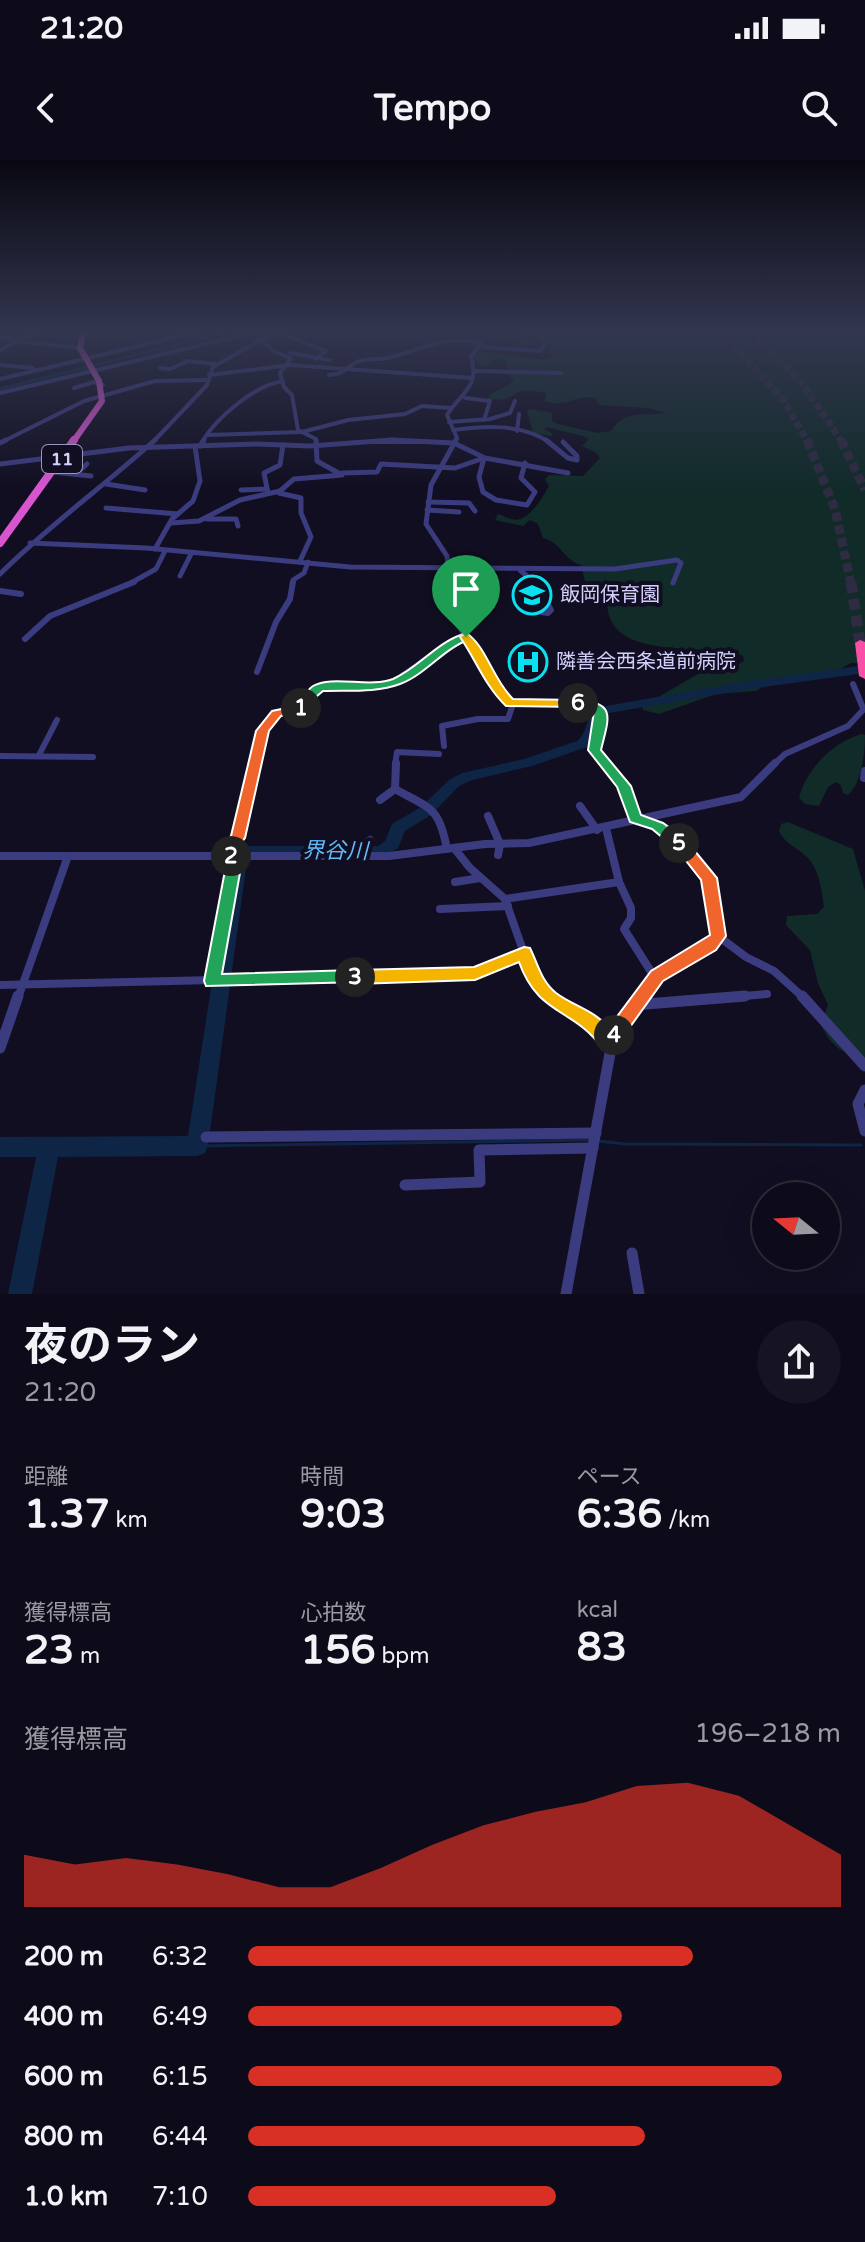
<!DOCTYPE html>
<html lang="ja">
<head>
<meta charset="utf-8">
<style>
  body { margin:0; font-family:"Varela Round","Noto Sans JP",sans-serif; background:#161322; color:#f1f3f6; height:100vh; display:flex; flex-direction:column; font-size:30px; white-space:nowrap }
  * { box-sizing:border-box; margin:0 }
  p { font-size:26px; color:#9a9aa2 }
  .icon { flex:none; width:44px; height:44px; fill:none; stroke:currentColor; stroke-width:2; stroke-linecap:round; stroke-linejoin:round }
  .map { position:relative; height:1134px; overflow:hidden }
  .sheet { display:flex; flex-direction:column; background:#0d0a19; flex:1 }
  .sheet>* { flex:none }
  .needle { width:52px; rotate:288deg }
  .tools { position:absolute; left:752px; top:1022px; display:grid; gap:16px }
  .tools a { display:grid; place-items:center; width:88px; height:88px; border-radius:50%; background:#0d0a19; box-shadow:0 8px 32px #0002,0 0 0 2px #2d2b38; font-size:40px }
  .pin { position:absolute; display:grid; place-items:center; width:68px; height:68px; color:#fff; margin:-82px -34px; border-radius:50% 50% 50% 0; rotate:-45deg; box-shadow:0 0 8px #0007 }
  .pin .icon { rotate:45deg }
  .km { position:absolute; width:40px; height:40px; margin:-20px; border-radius:50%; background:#222; color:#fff; font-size:22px; line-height:40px; text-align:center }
  .round { display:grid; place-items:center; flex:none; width:84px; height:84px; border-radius:42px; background:#161322 }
  .headline { display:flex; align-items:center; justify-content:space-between; height:136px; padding:0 24px }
  h1 { font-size:44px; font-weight:700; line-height:60px }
  .figures { display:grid; grid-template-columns:repeat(3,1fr); gap:12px; height:136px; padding:8px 24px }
  .figures div { display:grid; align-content:center }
  .figures b { font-size:40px; font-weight:700 }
  .figures small { font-size:22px; font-weight:400 }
  .figures p { font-size:22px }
  .chart { height:224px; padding:16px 24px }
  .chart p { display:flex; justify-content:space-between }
  .chart svg { width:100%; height:144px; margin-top:8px; fill:#d93025; opacity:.7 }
  ul { padding:0 24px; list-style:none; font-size:26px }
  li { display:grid; grid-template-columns:128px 96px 1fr; align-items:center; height:60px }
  li i { height:20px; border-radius:10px; background:#d93025 }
  .status { display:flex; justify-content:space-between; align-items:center; height:56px; padding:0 40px; background:#0d0a19; direction:ltr }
  .status svg { height:22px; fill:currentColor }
  header { display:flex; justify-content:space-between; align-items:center; height:104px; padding:0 24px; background:#0d0a19; font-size:36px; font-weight:700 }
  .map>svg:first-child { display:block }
  .green { fill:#112b29 }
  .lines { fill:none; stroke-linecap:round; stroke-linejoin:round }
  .stream { stroke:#0e2545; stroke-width:3 }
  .river { fill:#0e2545; fill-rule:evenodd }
  .motorway-tunnel-far2 { stroke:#2e2b42; stroke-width:7; stroke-dasharray:7 3; stroke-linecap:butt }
  .motorway-tunnel-far1 { stroke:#2e2b42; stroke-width:9; stroke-dasharray:9 4; stroke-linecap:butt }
  .motorway-tunnel { stroke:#2e2b42; stroke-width:11; stroke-dasharray:11 6; stroke-linecap:butt }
  .minor-far4 { stroke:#3b3b7f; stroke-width:4 }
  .minor-far3 { stroke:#3b3b7f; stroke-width:5 }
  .minor-far2 { stroke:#3b3b7f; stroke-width:6 }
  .minor-far1 { stroke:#3b3b7f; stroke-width:8 }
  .minor { stroke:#3b3b7f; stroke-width:11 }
  .trunk-far1 { stroke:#d955d0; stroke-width:6 }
  .trunk { stroke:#d955d0; stroke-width:8 }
  .motorway { fill:#f94fa6; fill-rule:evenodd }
  .split-1 { fill:#22a559; stroke:#fff; stroke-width:2 }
  .split-2 { fill:#f0652b; stroke:#fff; stroke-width:2 }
  .split-3 { fill:#22a559; stroke:#fff; stroke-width:2 }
  .split-4 { fill:#f5b400; stroke:#fff; stroke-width:2 }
  .split-5 { fill:#f0652b; stroke:#fff; stroke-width:2 }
  .split-6 { fill:#22a559; stroke:#fff; stroke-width:2 }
  .split-7 { fill:#f5b400; stroke:#fff; stroke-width:2 }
  .labels { text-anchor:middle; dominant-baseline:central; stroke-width:8; stroke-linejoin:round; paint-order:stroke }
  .shield { fill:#110e21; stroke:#9a96bb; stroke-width:2 }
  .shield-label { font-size:18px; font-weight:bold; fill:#d4d0fd }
  .poi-label { font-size:20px; fill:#d4d0fd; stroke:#110e21; text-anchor:start }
  .water-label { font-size:22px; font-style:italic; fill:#62b8f9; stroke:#110e21 }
</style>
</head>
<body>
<div class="status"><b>21:20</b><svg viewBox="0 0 49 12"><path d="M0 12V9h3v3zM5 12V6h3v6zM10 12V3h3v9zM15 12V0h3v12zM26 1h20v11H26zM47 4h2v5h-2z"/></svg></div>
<header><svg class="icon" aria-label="back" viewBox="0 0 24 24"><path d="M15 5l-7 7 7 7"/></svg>Tempo<svg class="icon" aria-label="search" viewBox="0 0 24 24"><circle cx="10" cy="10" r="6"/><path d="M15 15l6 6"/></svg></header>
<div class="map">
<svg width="865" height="1134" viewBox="0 0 865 1134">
  <rect width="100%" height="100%" fill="#110e21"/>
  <g class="green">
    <path d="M523,170H865V503H851L838,510L774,519L756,531L716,534L659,554L643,550V546L703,511L737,505L744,501L743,496C705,481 608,504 607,442L588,433L581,405C563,400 561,382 543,378L538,364L530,360L523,366L495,360L498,354C503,355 506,358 511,359C528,364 542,338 549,326L545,319L549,315L583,316L600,298L595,292L582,286L589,279L583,276L546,267L545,269L553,274L551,276L533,273L527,251L530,249L552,253V261L558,264L597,273L611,271C626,248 642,257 666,253L648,248L599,245L595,238C577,234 564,249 544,241L547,233C540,232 526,228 519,232C505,239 506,241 488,239C493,229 507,229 514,220L508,214L507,202L495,199L486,206L479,204L474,197L479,191L544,200L555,197L548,192L547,182L518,185Z"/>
    <path d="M862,574L865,575C865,594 862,622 848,635L843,633L841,625L836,622L828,627L819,646L805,644L799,638C807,608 833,582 862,574Z"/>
    <path d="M788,662L853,689L865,731V898C842,894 831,886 821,865L828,845L818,823L810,790L786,765L787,756L817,754L824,747C822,731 819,709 807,697C796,686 788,687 779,671L781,664Z"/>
  </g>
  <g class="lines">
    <g class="stream">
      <path d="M598,981L625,984L861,985"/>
      <path d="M197,986L588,980"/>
    </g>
    <g class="river">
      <path d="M230,170H242L0,231V227Z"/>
      <path d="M865,505V513L749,529L609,553L602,557L595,579L587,587L532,606L472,620L459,626L431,655L405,671L398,688L387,696H251L247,701L208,986L205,993L197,996L58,997L32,1134H8L36,997H0V977L188,976L231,700L240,686H378L385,681L392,664L421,647L449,620L462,613L524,599L577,581C590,570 583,557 600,547L749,521Z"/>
    </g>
    <g class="motorway-tunnel-far2">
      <path d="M720,170L784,241L808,282"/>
      <path d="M749,170L802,223L842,282"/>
    </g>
    <g class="motorway-tunnel-far1">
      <path d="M807,280L835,349L851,424"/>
      <path d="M841,280L865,330"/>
    </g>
    <path class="motorway-tunnel" d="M851,422L860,483"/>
    <g class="minor-far4">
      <path d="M273,171L326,191L316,199"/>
      <path d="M0,177L16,181"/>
      <path d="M261,180L275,192L291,198L280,213L284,227L292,235L298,270L316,279V282"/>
      <path d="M16,181L78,188"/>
      <path d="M480,187L540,191L545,184L539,173L550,170"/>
      <path d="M0,190L39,170"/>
      <path d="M290,193L330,200"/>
      <path d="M0,205L33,208"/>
      <path d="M160,208L170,209L188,201L216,204"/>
      <path d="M475,211L561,213"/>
      <path d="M209,215L290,205L473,218"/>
      <path d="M329,215C346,214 344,208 357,202C365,198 379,200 388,198C420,190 448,173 481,184L471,196C480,228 462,231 447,255L457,278L455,282"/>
      <path d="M0,219L206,170"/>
      <path d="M74,228L94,222L103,225"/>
      <path d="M0,233L265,170"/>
      <path d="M465,238L490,241L484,260"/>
      <path d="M449,262L490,259L510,253L515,241"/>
      <path d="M453,270C484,266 521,263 549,282"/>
      <path d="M517,271L519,254"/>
      <path d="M207,275L302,272L348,260L405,254L422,246L451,248"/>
      <path d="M2,282L84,241L155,221L209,220"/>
      <path d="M153,282L207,225L213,207L269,175L272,170"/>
      <path d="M202,282C216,258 255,225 283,221"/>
      <path d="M364,282H434"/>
    </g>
    <g class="minor-far3">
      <path d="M392,280L454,283L485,298L568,313"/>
      <path d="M546,280L568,298L577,300V296L563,282"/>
      <path d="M0,283L6,280"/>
      <path d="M200,286L204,280"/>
      <path d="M484,298L479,317L483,332L496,340L527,345L535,332L521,318L525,303"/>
      <path d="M0,304L129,288L257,284L310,286L392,280"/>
      <path d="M53,312L91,316"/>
      <path d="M342,313L377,312L381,304L455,308L484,298"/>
      <path d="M76,314L87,304"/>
      <path d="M106,324L145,330"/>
      <path d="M241,330L267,329"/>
      <path d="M268,333L264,313L280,305L283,285"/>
      <path d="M279,333L301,338V353L311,377L300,401"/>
      <path d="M428,342L469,343L475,351"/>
      <path d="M106,348L178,354"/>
      <path d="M427,350L459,352"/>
      <path d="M207,359H236L238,366"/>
      <path d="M171,363L199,361L240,340L280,331L294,319L342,315L317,301L316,280"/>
      <path d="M30,383L146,388L350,407L615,409L677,400L681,403L673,423"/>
      <path d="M155,389L172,359L193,341L200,321L195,286"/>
      <path d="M520,410L536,424"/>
      <path d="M0,414C48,366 104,326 155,280"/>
      <path d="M180,416L191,394"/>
      <path d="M129,424L156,409L165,391"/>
      <path d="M292,424L293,420L304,413L308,402"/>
      <path d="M450,424L447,396L426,364L431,325L456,280"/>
    </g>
    <g class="minor-far2">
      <path d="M450,422L453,457L479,495L494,528L510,543H582L600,549L602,555L594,590L607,605"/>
      <path d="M0,431L21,434"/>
      <path d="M527,450L548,453L551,450L535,422"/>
      <path d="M25,479L50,456L134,422"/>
      <path d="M257,512L276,462L290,439L293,422"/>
      <path d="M853,524L863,548"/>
      <path d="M444,586L442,566L478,559H508L513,544"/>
      <path d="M39,595L57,560"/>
      <path d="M0,596L93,597"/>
      <path d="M251,605L264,565L281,551L308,546L311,534L320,527L391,524L449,483L466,477"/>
      <path d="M395,605L397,592L439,594"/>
      <path d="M773,605L785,594L848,566L865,548"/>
    </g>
    <g class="minor-far1">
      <path d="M396,603L395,629C431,649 439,647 447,689"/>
      <path d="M605,603L624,626L635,658C702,685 708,710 718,776L746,797L774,811L804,838"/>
      <path d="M864,618L865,611"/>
      <path d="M380,640L395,629"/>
      <path d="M580,646L597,670"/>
      <path d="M488,656L500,684L498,695"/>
      <path d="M606,668L619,722L631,748V758L624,769L655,818"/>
      <path d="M337,688L360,687L370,680"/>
      <path d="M454,688L470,708L505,739L533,819L553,838"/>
      <path d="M223,695C246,669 247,637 252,603"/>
      <path d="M0,696H389L485,684L529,683L741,637L775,603"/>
      <path d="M455,722L480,718"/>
      <path d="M505,739L619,722"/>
      <path d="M440,749L508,746"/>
      <path d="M212,821L235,696"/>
      <path d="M0,825L475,814L524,793"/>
      <path d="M18,838L68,696"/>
      <path d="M641,838L657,816L710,785L718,776"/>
      <path d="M721,838L767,834"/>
    </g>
    <g class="minor">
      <path d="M551,836L597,867L611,888L566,1134"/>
      <path d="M802,836L865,906"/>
      <path d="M634,845L745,836"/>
      <path d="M609,882L643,836"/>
      <path d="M0,888L18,836"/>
      <path d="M865,930L858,944L865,971"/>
      <path d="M206,977L596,973"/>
      <path d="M405,1025L480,1022L479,990L593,988"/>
      <path d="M632,1093L639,1134"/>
    </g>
    <path class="trunk-far1" d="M73,282L102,241L99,221L80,188L84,170"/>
    <path class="trunk" d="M0,383L74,280"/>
    <path class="motorway" d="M860,480L865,482V519L859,516L855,483Z"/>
  </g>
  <linearGradient id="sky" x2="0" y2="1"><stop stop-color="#090812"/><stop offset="0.52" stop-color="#32364e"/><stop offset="1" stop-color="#32364e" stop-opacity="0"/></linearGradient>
  <rect width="865" height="329" fill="url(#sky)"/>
  <path class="split-1" d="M466,473L471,477L470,479C443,489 425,515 400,524C376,533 348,530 323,531L317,536L312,549L301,552L295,548C303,542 304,532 313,526C332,515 370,528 393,519C420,507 436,482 466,473Z"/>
  <path class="split-2" d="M301,545L305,546V551L281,556L269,571L245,678L234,691L239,696L231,701L216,700V692L231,676L256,571L272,551Z"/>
  <path class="split-3" d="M231,691L240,692L243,696L222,814L355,810L364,817L361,822L206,826L204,821L227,700L224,696Z"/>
  <path class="split-4" d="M524,787L530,788C538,804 541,821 556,833C573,846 597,851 609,869L620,870L623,875L615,888H602C574,848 538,856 519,802L475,820L355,824L347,817L355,810L474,807Z"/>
  <path class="split-5" d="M679,678L685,679L717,718L726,776L716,790L663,821L620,881L614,883L605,875L607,870L651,811L710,775L701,720L672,683Z"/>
  <path class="split-6" d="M578,540C618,542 608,560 601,590L631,626L641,655L663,663L685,679V687H674L652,669L630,662L617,627L588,590L594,551L573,546L571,543Z"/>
  <path class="split-7" d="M466,473C486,485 493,520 513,539L578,540L584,543L578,547L506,546C485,526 476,500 460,477Z"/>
  <defs>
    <symbol id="school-ring" viewBox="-11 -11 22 22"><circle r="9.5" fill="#110e21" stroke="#09e1f1" stroke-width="1.5"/><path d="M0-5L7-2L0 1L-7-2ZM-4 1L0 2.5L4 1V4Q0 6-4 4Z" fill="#09e1f1"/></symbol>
    <symbol id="hospital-ring" viewBox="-11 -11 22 22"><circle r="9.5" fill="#110e21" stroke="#09e1f1" stroke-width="1.5"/><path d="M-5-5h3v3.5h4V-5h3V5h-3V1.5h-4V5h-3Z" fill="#09e1f1"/></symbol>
  </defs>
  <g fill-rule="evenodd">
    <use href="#school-ring" x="510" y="413" width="44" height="44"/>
    <use href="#hospital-ring" x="506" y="480" width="44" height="44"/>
  </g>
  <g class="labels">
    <rect class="shield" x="42" y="285" width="40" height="28" rx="6"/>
    <g class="shield-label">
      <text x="62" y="299">11</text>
    </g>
    <g class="poi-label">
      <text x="560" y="435">飯岡保育園</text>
      <text x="556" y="502">隣善会西条道前病院</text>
    </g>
    <g class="water-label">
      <text transform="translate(335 691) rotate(1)">界谷川</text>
    </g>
  </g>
</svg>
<div class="tools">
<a><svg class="needle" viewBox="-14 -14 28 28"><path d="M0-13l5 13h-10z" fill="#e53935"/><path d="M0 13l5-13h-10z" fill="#9a9aa2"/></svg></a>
</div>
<div class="pin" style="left:466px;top:477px;background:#1e9e55"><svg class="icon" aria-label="arrive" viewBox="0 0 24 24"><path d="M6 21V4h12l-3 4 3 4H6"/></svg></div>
<b class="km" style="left:301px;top:548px">1</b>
<b class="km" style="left:231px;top:696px">2</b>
<b class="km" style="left:355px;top:817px">3</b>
<b class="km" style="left:614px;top:875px">4</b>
<b class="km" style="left:679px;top:683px">5</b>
<b class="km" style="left:578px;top:543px">6</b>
</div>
<section class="sheet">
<div class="headline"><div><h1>夜のラン</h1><p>21:20</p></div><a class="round"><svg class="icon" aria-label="share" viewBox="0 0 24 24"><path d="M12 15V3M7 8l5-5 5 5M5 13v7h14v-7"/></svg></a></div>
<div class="figures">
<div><p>距離</p><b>1.37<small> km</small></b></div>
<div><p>時間</p><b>9:03</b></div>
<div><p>ペース</p><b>6:36<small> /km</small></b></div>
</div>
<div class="figures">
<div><p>獲得標高</p><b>23<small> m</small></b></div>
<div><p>心拍数</p><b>156<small> bpm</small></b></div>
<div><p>kcal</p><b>83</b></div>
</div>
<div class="chart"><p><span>獲得標高</span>196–218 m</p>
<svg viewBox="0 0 160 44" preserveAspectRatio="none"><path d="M0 44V28L10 31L20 29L30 31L40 34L50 38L60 38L70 32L80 25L90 19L100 15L110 12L120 7L130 6L140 10L150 19L160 28V44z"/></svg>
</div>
<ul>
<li><b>200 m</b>6:32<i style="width:75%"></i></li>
<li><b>400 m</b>6:49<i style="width:63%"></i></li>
<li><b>600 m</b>6:15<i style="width:90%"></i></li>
<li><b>800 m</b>6:44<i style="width:67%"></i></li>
<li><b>1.0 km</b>7:10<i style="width:52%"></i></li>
</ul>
</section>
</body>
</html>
